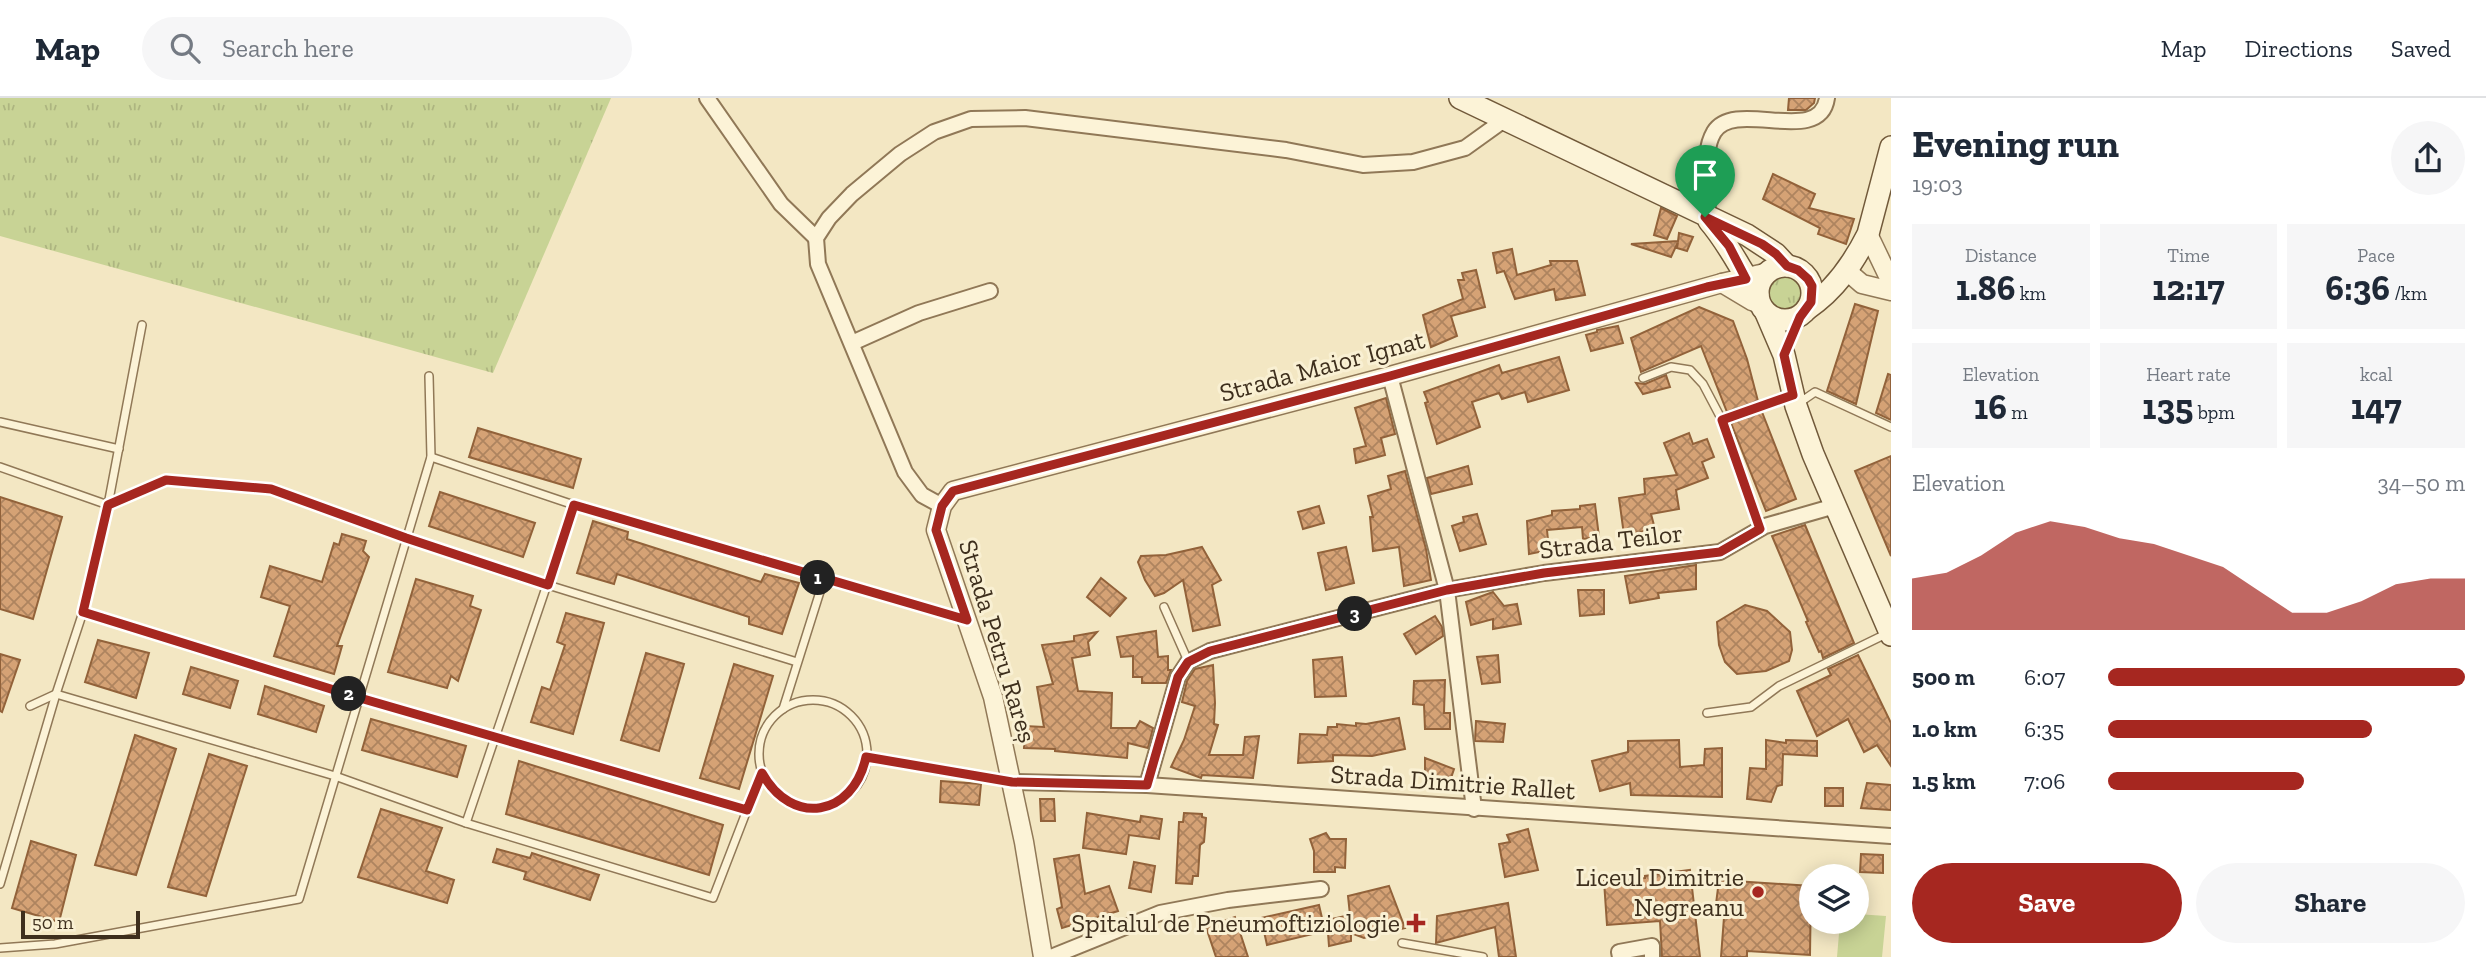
<!DOCTYPE html>
<html lang="en">
<head>
<meta charset="utf-8">
<style>
  body { margin:0; font-family:"Zilla Slab",serif; background:#f6f6f7; color:#1f2937; height:100vh; display:flex; flex-direction:column; font-size:26px; white-space:nowrap }
  * { box-sizing:border-box; margin:0 }
  p { font-size:23px; color:#747a83 }
  .icon { flex:none; width:38px; height:38px; fill:none; stroke:currentColor; stroke-width:2; stroke-linecap:round; stroke-linejoin:round }
  .map { position:relative; flex:1; overflow:hidden }
  .details { display:flex; flex-direction:column; background:#fff; width:595px }
  .details>* { flex:none }
  .buttons { position:absolute; left:1799px; top:766px; display:grid; gap:14px }
  .buttons a { display:grid; place-items:center; width:70px; height:70px; border-radius:50%; background:#fff; box-shadow:0 4px 18px #0003; font-size:35px }
  .scale { position:absolute; left:21px; bottom:18px; width:119px; box-sizing:border-box; padding-left:7px; border:4px solid #3e2f1d; border-top:0; font-size:19px; line-height:24px; white-space:nowrap; color:#3e2f1d; -webkit-text-stroke:5px #f9f0d3; paint-order:stroke }
  .pin { position:absolute; display:grid; place-items:center; width:60px; height:60px; color:#fff; margin:-72px -30px; border-radius:50% 50% 50% 0; rotate:-45deg; box-shadow:0 0 7px #0007 }
  .pin .icon { rotate:45deg }
  .km { position:absolute; width:35px; height:35px; margin:-18px; border-radius:50%; background:#222; color:#fff; font-size:19px; line-height:35px; text-align:center }
  .round { display:grid; place-items:center; flex:none; width:74px; height:74px; border-radius:37px; background:#f6f6f7 }
  .overview { display:flex; align-items:center; justify-content:space-between; height:119px; padding:0 21px }
  h1 { font-size:38px; font-weight:700; line-height:52px }
  .stats { display:grid; grid-template-columns:repeat(3,1fr); gap:10px; height:119px; padding:7px 21px }
  .stats div { display:grid; align-content:center; border-radius:0px; background:#f6f6f7; text-align:center }
  .stats b { font-size:35px; font-weight:700 }
  .stats small { font-size:19px; font-weight:400 }
  .stats p { font-size:19px }
  .chart { height:196px; padding:14px 21px }
  .chart p { display:flex; justify-content:space-between }
  .chart svg { width:100%; height:126px; margin-top:7px; fill:#a62720; opacity:.7 }
  .action { display:flex; gap:14px; margin-top:auto; padding:14px 21px }
  .action a { flex:1; height:80px; border-radius:42px; background:#a62720; color:#fff; font-size:28px; font-weight:700; line-height:80px; text-align:center }
  .action a+a { background:#f6f6f7; color:#1f2937 }
  ul { padding:0 21px; list-style:none; font-size:23px }
  li { display:grid; grid-template-columns:112px 84px 1fr; align-items:center; height:52px }
  li i { height:18px; border-radius:9px; background:#a62720 }
  header { display:flex; align-items:center; gap:42px; box-sizing:border-box; height:98px; padding:0 35px; background:#fff; border-bottom:2px solid #e0e1e3 }
  header strong { font-size:33px }
  nav { display:flex; gap:38px; margin-inline-start:auto; font-size:24px }
  .search { width:490px; height:63px; background:#f6f6f7; display:flex; align-items:center; gap:18px; box-sizing:border-box; padding:0 24px; border-radius:38px; color:#747a83; font-size:26px }
  main { display:flex; flex:1; min-height:0 }
  .map>svg:first-child { display:block }
  .grass { fill:url(#grass-tufts) }
  .garden { fill:#c8d395 }
  .building { fill:url(#building-cross-hatch); stroke:#92623a; stroke-width:2 }
  .lines { fill:none; stroke-linecap:round; stroke-linejoin:round }
  .service-casing { stroke:#907857; stroke-width:10 }
  .minor-casing { stroke:#907857; stroke-width:18 }
  .tertiary-casing { stroke:#907857; stroke-width:21 }
  .secondary-casing { stroke:#71593a; stroke-width:24 }
  .service { stroke:#fcf3d7; stroke-width:7 }
  .minor { stroke:#fcf3d7; stroke-width:14 }
  .tertiary { stroke:#fcf3d7; stroke-width:18 }
  .secondary { stroke:#fcf3d7; stroke-width:21 }
  .route-casing { stroke:#fff; stroke-width:14 }
  .route { stroke:#a62720; stroke-width:9 }
  .poi-dot { fill:#a62720; stroke:#f9f0d3; stroke-width:2.5 }
  .labels { text-anchor:middle; dominant-baseline:central; stroke-width:6; stroke-linejoin:round; paint-order:stroke }
  .street-label { font-size:26px; fill:#3e2f1d; stroke:#f9f0d3 }
  .poi-label { font-size:26px; fill:#3e2f1d; stroke:#f9f0d3; text-anchor:end }
</style>
</head>
<body>
<header>
<strong>Map</strong>
<div class="search"><svg class="icon" aria-label="search" viewBox="0 0 24 24"><circle cx="10" cy="10" r="6"/><path d="M15 15l6 6"/></svg>Search here</div>
<nav><a>Map</a><a>Directions</a><a>Saved</a></nav>
</header>
<main>
<div class="map">
<svg width="1891" height="859" viewBox="0 0 1891 859">
  <defs>
    <pattern id="grass-tufts" width="24" height="20" patternUnits="userSpaceOnUse" patternTransform="scale(1.75)"><rect width="24" height="20" fill="#c8d395"/><path d="M3 7l-1-3M5 7V3M7 7l1-3M15 17l-1-3M17 17v-4M19 17l1-3" fill="none" stroke="#adb580"/></pattern>
    <pattern id="building-cross-hatch" width="8" height="8" patternUnits="userSpaceOnUse" patternTransform="scale(1.75)"><rect width="8" height="8" fill="#d5a275"/><path d="M0 0l8 8M0 8l8-8" fill="none" stroke="#ae845f"/></pattern>
  </defs>
  <rect width="100%" height="100%" fill="#f3e7c3"/>
  <g class="grass">
    <path d="M0,0H611L493,275L0,138Z"/>
    <circle cx="1786" cy="195" r="20"/>
  </g>
  <path class="garden" d="M1857,816L1886,818L1882,859H1837L1840,824H1857Z"/>
  <g class="building">
    <path d="M1789,0H1815L1814,5L1806,12H1788Z"/>
    <path d="M1773,76L1815,96L1809,110L1854,121L1846,146L1818,136L1820,130L1763,101Z"/>
    <path d="M1661,110L1677,118L1667,141L1654,137Z"/>
    <path d="M1679,135L1693,139L1687,153L1677,150L1678,144L1671,159L1631,146L1678,143Z"/>
    <path d="M1512,151L1517,177L1551,167L1550,163H1577L1585,197L1556,202L1554,191L1515,201L1504,173L1497,175L1493,155Z"/>
    <path d="M1476,172L1485,209L1451,218L1457,238L1431,249L1423,217L1463,201L1458,182H1464L1462,175Z"/>
    <path d="M1855,206L1878,213L1856,306L1827,293Z"/>
    <path d="M1699,209L1733,223L1747,261L1758,303L1727,314L1701,248L1641,274L1631,240Z"/>
    <path d="M1618,228L1623,245L1591,253L1586,237L1597,234V232Z"/>
    <path d="M1559,259L1569,292L1528,304L1525,294L1502,301L1499,295L1472,304L1480,329L1437,346L1425,305L1428,304L1424,294L1499,267L1502,275Z"/>
    <path d="M1888,276L1891,277V322L1876,315Z"/>
    <path d="M1666,277L1670,289L1643,296L1636,285L1645,286Z"/>
    <path d="M1386,300L1395,336L1381,340L1385,357L1356,365L1354,351L1366,348L1355,310Z"/>
    <path d="M1762,314L1796,401L1766,413L1731,325Z"/>
    <path d="M478,330L581,361L573,390L469,359Z"/>
    <path d="M1689,335L1693,346L1707,341L1714,359L1702,364L1708,380L1676,392L1679,411L1651,416L1655,431L1624,437L1619,400L1645,396L1644,381L1677,377L1664,345Z"/>
    <path d="M1891,358V458L1855,373Z"/>
    <path d="M1468,368L1472,386L1431,396L1427,380Z"/>
    <path d="M1405,373L1426,451L1431,482L1404,488L1399,449L1373,453L1370,419H1373L1368,398L1391,391L1388,378Z"/>
    <path d="M440,394L535,425L523,459L429,428Z"/>
    <path d="M0,399L62,419L33,521L0,511Z"/>
    <path d="M1595,406L1599,439L1583,441L1582,429L1547,432L1549,452L1529,456L1527,423L1552,417V413L1580,411V408Z"/>
    <path d="M1319,408L1324,425L1303,431L1298,414Z"/>
    <path d="M1477,416L1486,446L1460,453L1452,428L1464,424L1463,419Z"/>
    <path d="M593,423L628,434L627,441L761,484L765,476L799,485L782,536L749,526V519L617,476L614,486L577,475Z"/>
    <path d="M1805,427L1854,545L1823,560L1821,553L1819,554L1806,524L1808,523L1772,438Z"/>
    <path d="M342,436L366,443L363,453L369,459L337,548H342L334,576L274,558L290,508L261,499L270,468L322,484L334,445L339,447Z"/>
    <path d="M1202,449L1221,482L1212,487L1220,527L1193,533L1183,482L1164,495L1155,498L1145,482L1138,464L1141,458L1166,457Z"/>
    <path d="M1346,449L1354,485L1326,492L1318,455Z"/>
    <path d="M1696,467V491L1658,495L1659,500L1630,505L1625,478Z"/>
    <path d="M1101,480L1126,500L1110,518L1087,499Z"/>
    <path d="M416,481L473,498L470,508L481,512L458,583L451,578L447,590L388,574Z"/>
    <path d="M1578,492H1604V516L1580,518Z"/>
    <path d="M1493,494L1504,508L1517,506L1521,526L1493,531V521L1471,527L1466,504Z"/>
    <path d="M1745,507L1767,513L1790,534L1792,552L1789,563L1766,573L1737,576L1725,564L1719,547L1717,524Z"/>
    <path d="M566,515L604,525L573,636L531,624L542,589L550,592L565,547L557,544Z"/>
    <path d="M1435,518L1442,529L1443,538L1416,556L1404,536Z"/>
    <path d="M1156,533L1158,559L1168,558V572H1171L1166,585H1142V579H1133V558L1121,559L1117,539Z"/>
    <path d="M1097,534L1088,544L1090,557L1072,560L1078,593L1112,595L1111,630H1136L1140,623L1153,630L1148,650L1128,645L1127,660L1055,653V651L1024,650L1025,628L1044,629L1037,589L1053,586L1042,547L1074,543V538Z"/>
    <path d="M98,542L149,555L136,600L85,584Z"/>
    <path d="M646,555L684,566L659,653L621,642Z"/>
    <path d="M0,556L20,562L2,614L0,613Z"/>
    <path d="M1498,557L1500,584L1482,586L1477,559Z"/>
    <path d="M1858,557L1891,625V668L1877,647L1864,654L1848,621L1817,638L1797,593L1831,577L1828,571Z"/>
    <path d="M1342,559L1346,598L1315,599L1313,562Z"/>
    <path d="M734,566L773,578L739,691L700,680Z"/>
    <path d="M1213,567L1215,605L1214,626L1218,627L1209,657H1243L1245,639L1259,638L1253,680L1202,677L1201,680L1171,669L1184,642L1195,608L1182,604L1187,583L1195,571Z"/>
    <path d="M191,569L238,583L230,610L183,596Z"/>
    <path d="M1445,582L1444,615H1450V631H1425L1424,607L1413,606L1414,583Z"/>
    <path d="M265,588L324,608L316,634L258,616Z"/>
    <path d="M1399,620L1405,651L1372,658L1333,657V663L1298,665L1300,636L1327,637L1328,629H1337V626L1356,628V625L1366,626Z"/>
    <path d="M371,621L466,648L457,679L362,652Z"/>
    <path d="M1476,623L1505,626L1503,644L1475,643Z"/>
    <path d="M135,637L176,651L136,777L95,767Z"/>
    <path d="M1679,642L1680,669L1704,667L1705,651L1722,650V699L1631,697L1630,685L1600,693L1592,663L1628,654V643Z"/>
    <path d="M1766,642L1786,645V642L1817,643V658L1783,656L1782,687L1777,688L1771,704L1747,701L1750,670L1766,671Z"/>
    <path d="M209,656L247,668L206,798L168,789Z"/>
    <path d="M1425,660L1454,671L1448,689L1425,680Z"/>
    <path d="M519,663L723,727L709,777L506,716Z"/>
    <path d="M941,683L981,686L979,707L940,704Z"/>
    <path d="M1867,685L1891,687V712L1861,710Z"/>
    <rect x="1825" y="690" width="18" height="18"/>
    <path d="M1040,701H1054L1055,723H1041Z"/>
    <path d="M381,711L442,730L426,773L454,782L447,805L358,779Z"/>
    <path d="M1087,715L1140,724L1141,718L1162,721L1159,741L1129,737L1126,756L1083,750Z"/>
    <path d="M1184,715L1202,716V719L1206,720L1204,744L1200,747L1198,778H1193L1192,786L1176,785L1179,724H1183Z"/>
    <path d="M1528,731L1538,772L1505,779L1499,746L1510,744L1507,737Z"/>
    <path d="M1326,735L1330,741H1346L1345,770L1335,769V774H1314V753L1310,741Z"/>
    <path d="M31,743L76,757L59,824L12,810Z"/>
    <path d="M497,751L530,760L532,755L599,777L590,802L524,781L526,774L493,764Z"/>
    <path d="M1861,756L1883,757V775L1860,774Z"/>
    <path d="M1079,757L1085,796L1109,788L1118,813L1062,830L1057,811L1062,809L1054,761Z"/>
    <path d="M1134,764L1155,768L1151,794L1129,790Z"/>
    <path d="M1690,772L1700,859H1662L1660,823L1607,827L1604,783L1645,780V778Z"/>
    <path d="M1719,782L1811,788L1810,857L1747,853V859H1721L1725,806H1716Z"/>
    <path d="M1389,788L1405,830L1364,840L1351,835V843L1329,848L1327,822L1350,817L1348,798Z"/>
    <path d="M1508,805L1516,859H1499L1495,829L1436,845L1437,818Z"/>
    <path d="M1319,807L1325,833L1267,847L1261,820Z"/>
    <path d="M1235,819L1248,859H1216L1206,829Z"/>
  </g>
  <g class="lines">
    <defs>
      <g id="service">
        <path d="M1643,280L1671,269L1690,272L1703,286L1722,322L1792,297"/>
        <path d="M1799,305L1815,294L1891,329"/>
        <path d="M1722,322L1760,430"/>
        <path d="M0,324L119,351"/>
        <path d="M431,359L574,407L963,521"/>
        <path d="M0,369L108,407L166,382L271,391L406,440L548,487L797,564"/>
        <path d="M1164,509L1188,563"/>
        <path d="M83,514L360,600L747,712L762,675"/>
        <circle cx="813" cy="656" r="54"/>
        <path d="M30,608L56,596L335,678L466,725L713,800L747,712"/>
        <path d="M783,611L824,481"/>
        <path d="M1707,615L1751,609L1779,588L1886,536"/>
        <path d="M866,659L1008,683"/>
        <path d="M466,725L574,407"/>
        <path d="M0,786L56,596L83,514L108,407L142,227"/>
        <path d="M1402,845L1483,859"/>
        <path d="M0,850L55,846L299,801L431,359L429,278"/>
      </g>
      <g id="minor">
        <path d="M707,0L781,106L816,140"/>
        <path d="M1705,119C1707,110 1710,101 1710,92C1709,71 1703,53 1714,34C1735,0 1820,49 1827,0"/>
        <path d="M852,245L919,215L990,193"/>
        <path d="M1390,278L1447,492L1474,711"/>
        <path d="M942,408L922,397L905,374L818,166L816,140L829,120L852,96L900,56L934,34L971,21L1025,20L1286,52L1363,67L1413,64L1465,50L1504,22"/>
        <path d="M1012,684L1147,687L1891,738"/>
        <path d="M1147,687L1178,579L1188,564L1210,553L1447,492L1544,475L1720,454L1765,428L1835,408"/>
        <path d="M1051,859L1160,815L1228,802L1321,791"/>
        <path d="M1620,859L1619,854L1652,848V859"/>
      </g>
      <g id="tertiary">
        <path d="M1868,136L1891,184"/>
        <path d="M1847,173L1862,186L1891,193"/>
        <path d="M1722,185L1752,203L1760,206"/>
        <path d="M1043,859L1024,744L993,599L936,432L942,408L953,393L1390,278L1722,185L1769,174"/>
      </g>
      <g id="secondary">
        <path d="M1460,0L1747,137L1776,156L1787,168"/>
        <path d="M1709,123C1729,146 1741,173 1758,197"/>
        <circle cx="1785" cy="195" r="27"/>
        <path d="M1807,211C1835,192 1853,166 1868,136L1891,49"/>
        <path d="M1766,215L1784,257L1796,308L1813,356L1891,537"/>
      </g>
    </defs>
    <use href="#service" class="service-casing"/>
    <use href="#minor" class="minor-casing"/>
    <use href="#tertiary" class="tertiary-casing"/>
    <use href="#secondary" class="secondary-casing"/>
    <use href="#service" class="service"/>
    <use href="#minor" class="minor"/>
    <use href="#tertiary" class="tertiary"/>
    <use href="#secondary" class="secondary"/>
  </g>
  <g class="lines">
    <defs>
      <path id="route" d="M1705,119L1762,146L1776,156L1787,168L1798,172L1808,181L1812,188L1811,204L1800,219L1784,257L1793,297L1722,322L1760,431L1720,454L1544,475L1447,492L1210,553L1188,564L1178,579L1147,687L1012,684L866,659C853,719 792,729 762,675L747,712L360,600L83,514L108,407L166,382L271,391L406,440L548,487L574,407L967,522L936,432L942,408L953,393L1390,278L1707,189L1746,181L1729,148Z"/>
    </defs>
    <use href="#route" class="route-casing"/>
    <use href="#route" class="route"/>
  </g>
  <g class="poi-dot">
    <circle cx="1758" cy="794" r="7"/>
    <path d="M1412.5 814.5h7v7h7v7h-7v7h-7v-7h-7v-7h7z"/>
  </g>
  <g class="labels">
    <g class="street-label">
      <text transform="translate(1322 268) rotate(-15)">Strada Maior Ignat</text>
      <text transform="translate(1611 443) rotate(-7)">Strada Teilor</text>
      <text transform="translate(998 543) rotate(73)">Strada Petru Rareș</text>
      <text transform="translate(1453 684) rotate(4)">Strada Dimitrie Rallet</text>
    </g>
    <g class="poi-label">
      <text x="1744" y="779">Liceul Dimitrie<tspan x="1744" dy="30">Negreanu</tspan></text>
      <text x="1400" y="825">Spitalul de Pneumoftiziologie</text>
    </g>
  </g>
</svg>
<div class="buttons">
<a><svg class="icon" aria-label="layers" viewBox="0 0 24 24"><path d="M12 4l9 5-9 5-9-5zM3 14l9 5 9-5"/></svg></a>
</div>
<div class="scale">50 m</div>
<div class="pin" style="left:1705px;top:119px;background:#1e9e55"><svg class="icon" aria-label="arrive" viewBox="0 0 24 24"><path d="M6 21V4h12l-3 4 3 4H6"/></svg></div>
<b class="km" style="left:818px;top:480px">1</b>
<b class="km" style="left:349px;top:596px">2</b>
<b class="km" style="left:1355px;top:516px">3</b>
</div>
<section class="details">
<div class="overview"><div><h1>Evening run</h1><p>19:03</p></div><a class="round"><svg class="icon" aria-label="share" viewBox="0 0 24 24"><path d="M12 15V3M7 8l5-5 5 5M5 13v7h14v-7"/></svg></a></div>
<div class="stats">
<div><p>Distance</p><b>1.86<small> km</small></b></div>
<div><p>Time</p><b>12:17</b></div>
<div><p>Pace</p><b>6:36<small> /km</small></b></div>
</div>
<div class="stats">
<div><p>Elevation</p><b>16<small> m</small></b></div>
<div><p>Heart rate</p><b>135<small> bpm</small></b></div>
<div><p>kcal</p><b>147</b></div>
</div>
<div class="chart"><p><span>Elevation</span>34–50 m</p>
<svg viewBox="0 0 160 44" preserveAspectRatio="none"><path d="M0 44V26L10 24L20 18L30 10L40 6L50 8L60 12L70 14L80 18L90 22L100 30L110 38L120 38L130 34L140 28L150 26L160 26V44z"/></svg>
</div>
<ul>
<li><b>500 m</b>6:07<i style="width:100%"></i></li>
<li><b>1.0 km</b>6:35<i style="width:74%"></i></li>
<li><b>1.5 km</b>7:06<i style="width:55%"></i></li>
</ul>
<div class="action"><a>Save</a><a>Share</a></div>
</section>
</main>
</body>
</html>
